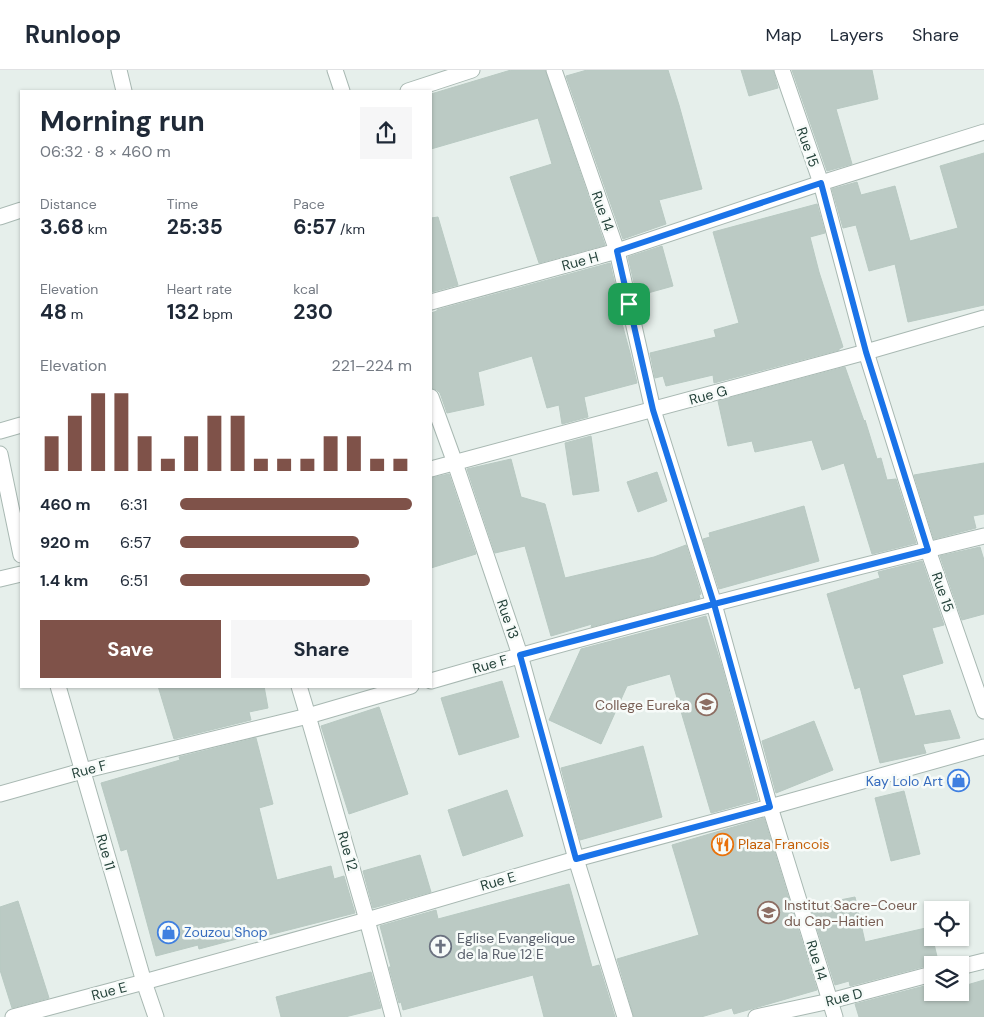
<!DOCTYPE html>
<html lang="en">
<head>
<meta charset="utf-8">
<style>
  body { margin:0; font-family:"DM Sans",sans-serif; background:#f6f6f7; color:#1f2937; height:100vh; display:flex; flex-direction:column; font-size:19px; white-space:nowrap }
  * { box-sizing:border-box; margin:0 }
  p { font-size:16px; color:#747a83 }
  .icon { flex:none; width:28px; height:28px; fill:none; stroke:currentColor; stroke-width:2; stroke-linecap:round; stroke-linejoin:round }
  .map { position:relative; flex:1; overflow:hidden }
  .panel { position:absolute; left:20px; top:20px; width:412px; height:598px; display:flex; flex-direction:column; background:#fff; border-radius:0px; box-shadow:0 1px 4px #0004 }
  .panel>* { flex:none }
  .tools { position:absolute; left:924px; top:831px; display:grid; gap:10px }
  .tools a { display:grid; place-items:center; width:45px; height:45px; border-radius:0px; background:#fff; box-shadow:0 1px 4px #0004; font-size:25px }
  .pin { position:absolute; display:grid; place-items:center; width:42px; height:42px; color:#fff; margin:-21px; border-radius:10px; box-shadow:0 2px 8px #0006 }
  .round { display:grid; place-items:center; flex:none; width:52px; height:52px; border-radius:0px; background:#f6f6f7 }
  .head { display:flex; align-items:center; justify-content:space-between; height:85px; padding:0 20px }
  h1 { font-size:28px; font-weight:700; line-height:38px }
  .figures { display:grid; grid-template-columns:repeat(3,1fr); gap:8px; height:85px; padding:5px 20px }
  .figures div { display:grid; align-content:center }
  .figures b { font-size:21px; font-weight:700 }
  .figures small { font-size:14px; font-weight:400 }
  .figures p { font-size:14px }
  .chart { height:140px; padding:10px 20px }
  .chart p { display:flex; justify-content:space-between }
  .chart svg { width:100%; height:90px; margin-top:5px; stroke:#7f5249; stroke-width:6 }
  .cta { display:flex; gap:10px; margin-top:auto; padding:10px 20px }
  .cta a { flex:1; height:58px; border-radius:0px; background:#7f5249; color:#fff; font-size:20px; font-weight:700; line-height:58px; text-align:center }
  .cta a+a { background:#f6f6f7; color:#1f2937 }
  ul { padding:0 20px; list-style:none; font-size:16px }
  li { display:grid; grid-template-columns:80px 60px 1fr; align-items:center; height:38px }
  li i { height:12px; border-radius:6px; background:#7f5249 }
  header { display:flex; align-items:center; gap:30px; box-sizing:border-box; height:70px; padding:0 25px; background:#fff; border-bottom:1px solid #e0e1e3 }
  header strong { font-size:24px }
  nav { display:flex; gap:28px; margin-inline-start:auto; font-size:18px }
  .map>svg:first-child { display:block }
  .building { fill:#bbcac4; stroke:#b8c9c2 }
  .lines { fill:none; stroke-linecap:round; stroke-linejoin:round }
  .street-casing { stroke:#a8b8b2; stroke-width:17 }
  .street { stroke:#fff; stroke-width:15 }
  .route-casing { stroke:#fff; stroke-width:10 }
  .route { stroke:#1a73e8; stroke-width:6 }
  .labels { text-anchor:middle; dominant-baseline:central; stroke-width:5; stroke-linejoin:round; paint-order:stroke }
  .street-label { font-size:14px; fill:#24423a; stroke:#f7fbf9 }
  .education-label { font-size:14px; fill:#785e54; stroke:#f7fbf9; text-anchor:end }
  .shop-label { font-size:14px; fill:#366cbe; stroke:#f7fbf9; text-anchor:end }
  .food-label { font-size:14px; fill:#c56008; stroke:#f7fbf9; text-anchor:start }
  .worship-label { font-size:14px; fill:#5b616d; stroke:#f7fbf9; text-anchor:start }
</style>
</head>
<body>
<header>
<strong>Runloop</strong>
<nav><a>Map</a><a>Layers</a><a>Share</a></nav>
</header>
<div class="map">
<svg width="984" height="947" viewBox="0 0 984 947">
  <rect width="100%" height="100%" fill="#e6efeb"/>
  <g class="building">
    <path d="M511,0H545L605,175L539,193L510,107L552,94L538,48L431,79V24Z"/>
    <path d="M587,0H668L679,35L702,119L659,130L666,154L623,169L566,6Z"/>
    <path d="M741,0H773L778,18L749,26Z"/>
    <path d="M792,0H872L878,29L836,39L852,94L827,101Z"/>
    <path d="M984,83V235L908,252L895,194L869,201L856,155L843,158L832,119L857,112L861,125L895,116L910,171L958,158L940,96Z"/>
    <path d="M817,134L825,163L810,167L819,202L843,277L839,279V280L714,313L713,305L666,316L663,306L655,308L650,283L716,267L714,260L739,253L713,162Z"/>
    <path d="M438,147L458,215L432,222L431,148Z"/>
    <path d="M662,176L673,216L637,226L628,187Z"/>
    <path d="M610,193L619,231H616L630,283L637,313L584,327L588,347L562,354L559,335L547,338L532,286L478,302L484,335L447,343L440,323L437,320L431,318V243L437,241V240Z"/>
    <path d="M845,297L864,351L865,350L877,389L881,388L887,410L896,409L916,473L872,484L844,393L822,400L812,370L755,382L752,371L728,376L718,331Z"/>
    <path d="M591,366L599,421L573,425L565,373Z"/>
    <path d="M511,389L521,427L545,434L565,508L654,487L686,475L701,524L699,525L700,528L591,557L592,554L551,566L525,476L495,483L467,399Z"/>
    <path d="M984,393V444L973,446L976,458L934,469L914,405Z"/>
    <path d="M657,402L667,431L638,442L627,412Z"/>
    <path d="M449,404L476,484L431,498V408Z"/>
    <path d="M804,436L819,491L719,519L703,469L710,467L709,463Z"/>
    <path d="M980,477L984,490V544L962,550L940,486Z"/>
    <path d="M922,491L944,555L932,558L943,593L902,605L915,646L950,640L960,668L923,674L926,683L880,693L860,617L855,619L827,524L880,508L878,502Z"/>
    <path d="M706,546L722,597L758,730L711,743L670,604L627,616L601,674L549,650L581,579Z"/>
    <path d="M502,611L519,667L459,685L441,628Z"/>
    <path d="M158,616H264L268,638L249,642L251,650L174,669Z"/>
    <path d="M379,637L408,724L349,744L321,656Z"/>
    <path d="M814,651L833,700L776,723L762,671Z"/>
    <path d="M256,668L273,734L259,738L277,810L331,796L334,809L344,806L355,843L253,869L252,865L199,879L198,875L156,886L127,779L121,781L101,713L180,690L179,687Z"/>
    <path d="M643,676L662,747L580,770L561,698Z"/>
    <path d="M507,720L523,766L463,786L448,740Z"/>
    <path d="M904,721L920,784L891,791L875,728Z"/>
    <path d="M764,748L817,920L734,944L732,938L701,947H634L617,889L699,865L672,775Z"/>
    <path d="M420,785L431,822L373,838L363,801Z"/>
    <path d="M569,814L592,897L599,895L615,947H544L533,905L403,940L401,932L399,933L389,897H391L380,856L436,840L438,849Z"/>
    <path d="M855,827L865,872L930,857L939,895H930L850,916L849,911L835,915L810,836Z"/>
    <path d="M18,831L49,928L12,938L0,900V837Z"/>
    <path d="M371,902L381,938L345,947H281L276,927Z"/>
    <path d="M984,910V947H859L855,934L932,914V922H960V917Z"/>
  </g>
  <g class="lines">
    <defs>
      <g id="street">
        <path d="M119,0L124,21"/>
        <path d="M335,0L342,21"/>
        <path d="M554,0L617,181L653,340L714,534L770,737L835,947"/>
        <path d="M782,0L821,113L866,282L928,480L984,641"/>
        <path d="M408,21L472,0"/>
        <path d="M0,147L21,140"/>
        <path d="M431,232L617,181L821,113L984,62"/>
        <path d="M431,327L455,393L520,585L576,789L625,947"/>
        <path d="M0,361L21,355"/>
        <path d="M0,384L21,485"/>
        <path d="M431,399L866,282L984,248"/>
        <path d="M0,509L21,504"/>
        <path d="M431,611C614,558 799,511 984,466"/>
        <path d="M58,616L144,912L156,947"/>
        <path d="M299,616L308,646L367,850L393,947"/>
        <path d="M0,724L82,701L308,646L411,616"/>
        <path d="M960,897L984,891"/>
        <path d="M13,947L144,912L367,850L576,789L770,737L984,677"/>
        <path d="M756,947L830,931L932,904"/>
      </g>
    </defs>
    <use href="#street" class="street-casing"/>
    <use href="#street" class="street"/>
  </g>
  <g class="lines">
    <defs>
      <path id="route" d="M629,234L653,340L714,534L520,585L576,789L770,737L714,534L928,480L866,282L821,113L617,181L629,234"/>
    </defs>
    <use href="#route" class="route-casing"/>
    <use href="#route" class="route"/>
  </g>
  <defs>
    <symbol id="school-ring" viewBox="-11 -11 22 22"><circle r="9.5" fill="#f7fbf9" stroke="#8d6e63" stroke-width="1.5"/><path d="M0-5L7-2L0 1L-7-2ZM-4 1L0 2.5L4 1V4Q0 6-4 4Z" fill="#8d6e63"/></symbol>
    <symbol id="shop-ring" viewBox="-11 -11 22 22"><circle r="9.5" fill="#f7fbf9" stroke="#3f7fe0" stroke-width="1.5"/><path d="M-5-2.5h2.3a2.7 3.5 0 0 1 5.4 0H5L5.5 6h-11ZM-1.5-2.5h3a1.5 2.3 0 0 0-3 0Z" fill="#3f7fe0"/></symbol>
    <symbol id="restaurant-ring" viewBox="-11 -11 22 22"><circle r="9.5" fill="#f7fbf9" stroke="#e8710a" stroke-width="1.5"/><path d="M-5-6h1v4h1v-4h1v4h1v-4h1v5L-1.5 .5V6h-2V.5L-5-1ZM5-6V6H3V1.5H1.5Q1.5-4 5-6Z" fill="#e8710a"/></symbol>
    <symbol id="church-ring" viewBox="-11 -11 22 22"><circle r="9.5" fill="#f7fbf9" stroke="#6b7280" stroke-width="1.5"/><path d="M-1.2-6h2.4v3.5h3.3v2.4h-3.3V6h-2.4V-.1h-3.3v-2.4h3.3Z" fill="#6b7280"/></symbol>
  </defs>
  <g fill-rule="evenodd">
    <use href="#school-ring" x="694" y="622" width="25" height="25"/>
    <use href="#shop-ring" x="946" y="698" width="25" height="25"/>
    <use href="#restaurant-ring" x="710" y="762" width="25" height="25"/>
    <use href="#school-ring" x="756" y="830" width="25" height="25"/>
    <use href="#shop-ring" x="156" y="850" width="25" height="25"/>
    <use href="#church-ring" x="428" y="864" width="25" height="25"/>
  </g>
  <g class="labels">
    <g class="street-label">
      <text transform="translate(808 77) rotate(71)">Rue 15</text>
      <text transform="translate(603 141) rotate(71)">Rue 14</text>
      <text transform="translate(580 191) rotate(-15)">Rue H</text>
      <text transform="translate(708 325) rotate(-15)">Rue G</text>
      <text transform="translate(943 522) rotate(71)">Rue 15</text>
      <text transform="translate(508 549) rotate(71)">Rue 13</text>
      <text transform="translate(490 594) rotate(-16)">Rue F</text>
      <text transform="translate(89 699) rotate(-15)">Rue F</text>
      <text transform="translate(348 781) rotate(74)">Rue 12</text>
      <text transform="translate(106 782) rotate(74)">Rue 11</text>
      <text transform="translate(498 811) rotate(-16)">Rue E</text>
      <text transform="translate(817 890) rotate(73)">Rue 14</text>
      <text transform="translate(109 921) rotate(-15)">Rue E</text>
      <text transform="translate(844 927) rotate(-14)">Rue D</text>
    </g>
    <g class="education-label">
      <text x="690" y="635">College Eureka</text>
      <text x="784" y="835" text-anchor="start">Institut Sacre-Coeur<tspan x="784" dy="16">du Cap-Haitien</tspan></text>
    </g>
    <g class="shop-label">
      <text x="943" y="711">Kay Lolo Art</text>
      <text x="184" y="862" text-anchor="start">Zouzou Shop</text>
    </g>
    <g class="food-label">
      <text x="738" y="774">Plaza Francois</text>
    </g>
    <g class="worship-label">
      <text x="457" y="868">Eglise Evangelique<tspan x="457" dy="16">de la Rue 12 E</tspan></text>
    </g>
  </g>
</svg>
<div class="tools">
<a><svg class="icon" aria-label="locate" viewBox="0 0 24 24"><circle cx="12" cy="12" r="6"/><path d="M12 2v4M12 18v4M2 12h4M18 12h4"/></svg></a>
<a><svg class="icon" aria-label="layers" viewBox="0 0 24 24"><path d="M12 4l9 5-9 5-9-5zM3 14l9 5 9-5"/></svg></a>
</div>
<div class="pin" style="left:629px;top:234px;background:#1e9e55"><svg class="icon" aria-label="arrive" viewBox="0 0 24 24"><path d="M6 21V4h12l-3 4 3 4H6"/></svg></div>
<section class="panel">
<div class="head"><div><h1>Morning run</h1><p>06:32 · 8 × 460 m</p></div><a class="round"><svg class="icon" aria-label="share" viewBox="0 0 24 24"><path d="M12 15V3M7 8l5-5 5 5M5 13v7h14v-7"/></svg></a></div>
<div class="figures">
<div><p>Distance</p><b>3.68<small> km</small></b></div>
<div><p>Time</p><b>25:35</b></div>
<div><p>Pace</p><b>6:57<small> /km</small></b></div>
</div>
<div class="figures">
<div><p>Elevation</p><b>48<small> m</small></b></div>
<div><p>Heart rate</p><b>132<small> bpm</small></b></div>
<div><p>kcal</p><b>230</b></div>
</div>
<div class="chart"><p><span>Elevation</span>221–224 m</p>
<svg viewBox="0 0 160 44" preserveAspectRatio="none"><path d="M5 44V27M15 44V17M25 44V6M35 44V6M45 44V27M55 44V38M65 44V27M75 44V17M85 44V17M95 44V38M105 44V38M115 44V38M125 44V27M135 44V27M145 44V38M155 44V38"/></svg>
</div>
<ul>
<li><b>460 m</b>6:31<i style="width:100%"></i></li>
<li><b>920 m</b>6:57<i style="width:77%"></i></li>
<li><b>1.4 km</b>6:51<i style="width:82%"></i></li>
</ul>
<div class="cta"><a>Save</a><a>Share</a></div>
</section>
</div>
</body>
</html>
